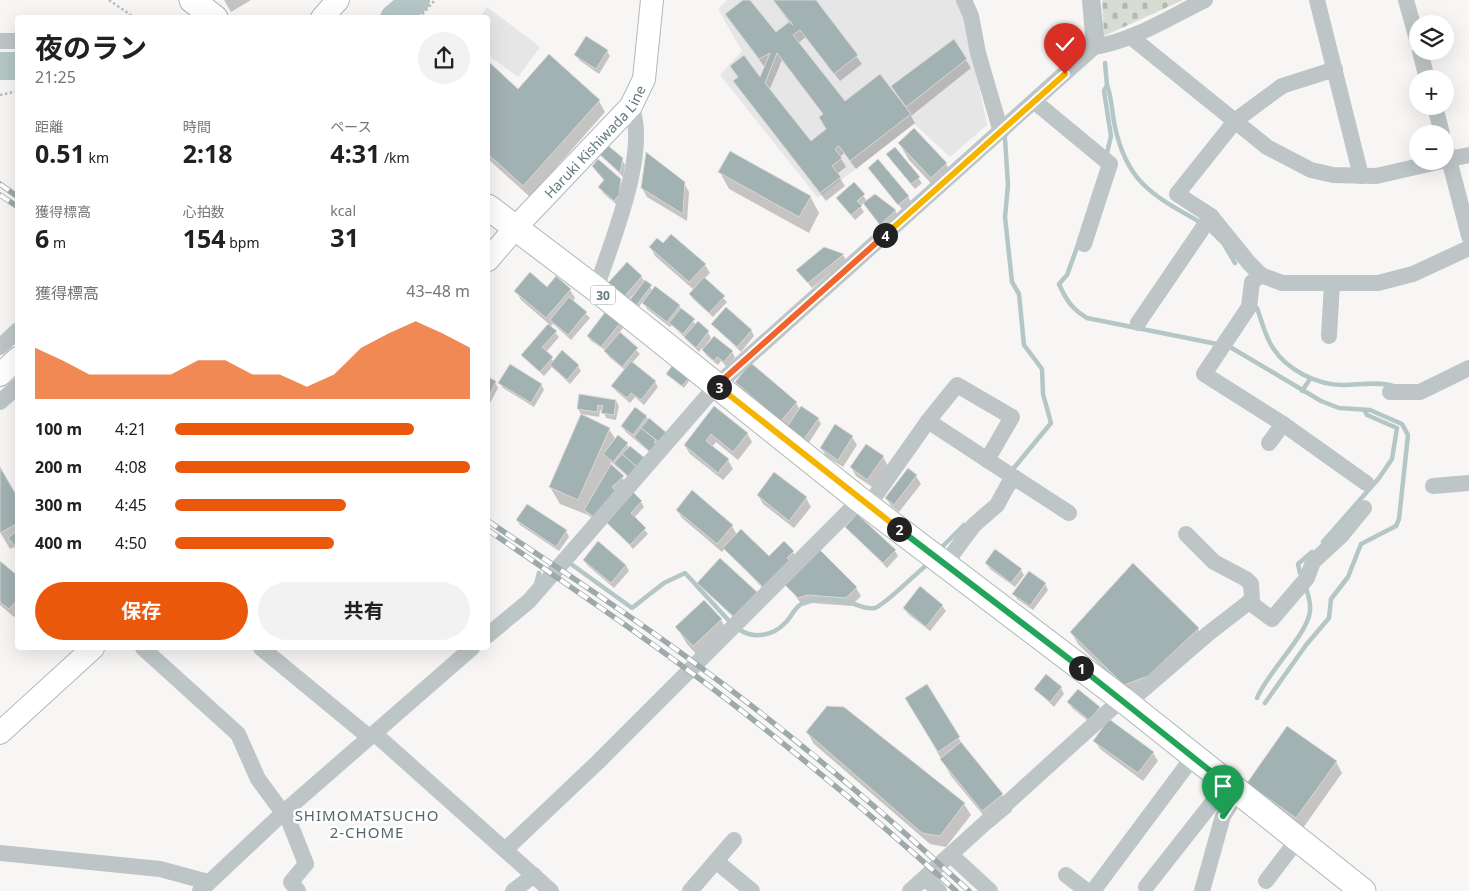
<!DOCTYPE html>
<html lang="ja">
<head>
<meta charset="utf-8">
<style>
  body { margin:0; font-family:"Noto Sans","Noto Sans JP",sans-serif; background:#f2f2f2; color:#202124; height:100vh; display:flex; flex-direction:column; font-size:19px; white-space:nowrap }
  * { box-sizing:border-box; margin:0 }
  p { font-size:16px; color:#757577 }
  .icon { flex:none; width:28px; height:28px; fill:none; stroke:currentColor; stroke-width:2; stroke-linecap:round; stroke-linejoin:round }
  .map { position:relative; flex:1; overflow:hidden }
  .drawer { position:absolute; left:15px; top:15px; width:475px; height:635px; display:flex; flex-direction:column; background:#fff; border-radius:5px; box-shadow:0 5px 20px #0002 }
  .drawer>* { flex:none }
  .controls { position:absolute; left:1409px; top:15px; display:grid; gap:10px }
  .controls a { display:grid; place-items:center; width:45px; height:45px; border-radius:50%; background:#fff; box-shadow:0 5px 20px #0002; font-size:25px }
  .pin { position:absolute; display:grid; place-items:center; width:42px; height:42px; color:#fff; margin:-51px -21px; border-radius:50% 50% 50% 0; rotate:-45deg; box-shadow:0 0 5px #0007 }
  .pin .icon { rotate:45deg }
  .km { position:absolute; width:25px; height:25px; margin:-12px; border-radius:50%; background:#222; color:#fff; font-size:14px; line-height:25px; text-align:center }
  .round { display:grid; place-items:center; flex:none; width:52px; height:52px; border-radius:26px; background:#f2f2f2 }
  .head { display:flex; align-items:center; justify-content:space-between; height:85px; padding:0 20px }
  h1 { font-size:28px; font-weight:700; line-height:38px }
  .metrics { display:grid; grid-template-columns:repeat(3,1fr); gap:8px; height:85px; padding:5px 20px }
  .metrics div { display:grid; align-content:center }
  .metrics b { font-size:25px; font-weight:700 }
  .metrics small { font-size:14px; font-weight:400 }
  .metrics p { font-size:14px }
  .chart { height:140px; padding:10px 20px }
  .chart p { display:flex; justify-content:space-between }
  .chart svg { width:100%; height:90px; margin-top:5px; fill:#ea580c; opacity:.7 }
  .button { display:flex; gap:10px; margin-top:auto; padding:10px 20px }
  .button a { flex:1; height:58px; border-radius:30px; background:#ea580c; color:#fff; font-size:20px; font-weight:700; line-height:58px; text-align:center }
  .button a+a { background:#f2f2f2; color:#202124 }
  ul { padding:0 20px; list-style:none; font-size:16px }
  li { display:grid; grid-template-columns:80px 60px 1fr; align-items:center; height:38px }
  li i { height:12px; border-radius:6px; background:#ea580c }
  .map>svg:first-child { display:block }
  .built { fill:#e5e6e5 }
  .cemetery { fill:url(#cemetery-stones) }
  .shadow { fill:#0003; fill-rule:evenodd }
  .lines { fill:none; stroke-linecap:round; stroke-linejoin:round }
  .stream { stroke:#b4c6c5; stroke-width:4.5 }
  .river { stroke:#b4c6c5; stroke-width:28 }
  .building { fill:#a2b1b2; stroke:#d9d8d6; fill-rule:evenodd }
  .secondary-casing { stroke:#b0b9bb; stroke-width:24 }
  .primary-casing { stroke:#afb7b9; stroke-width:27 }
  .path { stroke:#b8bdbe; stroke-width:2.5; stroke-dasharray:2.5 2.5; stroke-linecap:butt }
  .street { stroke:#bdc5c6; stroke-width:16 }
  .secondary { stroke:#fff; stroke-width:22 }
  .primary { stroke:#fff; stroke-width:25 }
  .rail-casing { stroke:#9da9ab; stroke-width:5.5 }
  .rail { stroke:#fff; stroke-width:4; stroke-dasharray:11; stroke-linecap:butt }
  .split-1-casing { stroke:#fff; stroke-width:10 }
  .split-2-casing { stroke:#fff; stroke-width:10 }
  .split-3-casing { stroke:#fff; stroke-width:10 }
  .split-4-casing { stroke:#fff; stroke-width:10 }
  .split-5-casing { stroke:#fff; stroke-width:10 }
  .split-1 { stroke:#22a559; stroke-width:6 }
  .split-2 { stroke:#22a559; stroke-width:6 }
  .split-3 { stroke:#f5b400; stroke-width:6 }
  .split-4 { stroke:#f0652b; stroke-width:6 }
  .split-5 { stroke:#f5b400; stroke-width:6 }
  .labels { text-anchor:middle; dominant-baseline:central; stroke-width:5; stroke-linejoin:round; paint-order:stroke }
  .shield { fill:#fff; stroke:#91a3a5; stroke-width:1 }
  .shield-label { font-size:12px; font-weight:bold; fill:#627b7f }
  .street-label { font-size:14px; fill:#627b7f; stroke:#fff }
  .neighbourhood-label { font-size:15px; letter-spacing:1px; fill:#54676a; stroke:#fff }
</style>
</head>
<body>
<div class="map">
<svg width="1469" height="891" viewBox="0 0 1469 891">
  <defs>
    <pattern id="cemetery-stones" width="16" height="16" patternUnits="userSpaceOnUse" patternTransform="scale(1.25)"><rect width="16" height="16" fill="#d9dcd3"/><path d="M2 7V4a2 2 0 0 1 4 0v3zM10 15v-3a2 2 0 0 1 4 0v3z" fill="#b3b7b0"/></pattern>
  </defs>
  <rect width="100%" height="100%" fill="#f7f6f4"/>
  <g class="built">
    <path d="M727,0H957L965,18L987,125L950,157L914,124L818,198L720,75L742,51L718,9Z"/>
    <path d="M487,7L540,47L518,77L488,55V18L480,17Z"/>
  </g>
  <path class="cemetery" d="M1102,0H1183L1104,36Z"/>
  <g class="shadow">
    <path d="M224,0H251L231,12Z"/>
    <path d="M745,0H749L775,34L790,23L773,0H814L862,64L840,81L806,37L798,43L844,103L900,102L893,87L954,41L971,68L911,116L915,123L856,169L844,153L840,157L846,167L837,174L845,186L826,201L740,89L739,78L731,67L761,80L765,68L727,15ZM782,60L824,115L827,129L810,143L769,91Z"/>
    <path d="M607,51L610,56L599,74L579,60L576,55Z"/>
    <path d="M488,63L518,90L599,101L605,112L530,197L488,159Z"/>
    <path d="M914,129L946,164L956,181L941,194L909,160L899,143Z"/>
    <path d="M895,148L922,183L915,189L891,160Z"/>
    <path d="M600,153L622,159L625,165L623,177Z"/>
    <path d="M593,166L620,180L624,186L617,205L603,193L600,187L605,181Z"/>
    <path d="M869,168L908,196L911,202L902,209Z"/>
    <path d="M720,172L810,196L819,213L809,233L729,189Z"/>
    <path d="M684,183L689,192L687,221L647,197L642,188Z"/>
    <path d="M854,183L867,201L895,210L898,216L884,230L864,203L860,206L864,212L855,220L840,203L837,198Z"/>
    <path d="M651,248L705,265L710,273L704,279L727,302L713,317L693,299L690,294L694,290L655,256Z"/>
    <path d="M843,255L846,260L812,288L797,270Z"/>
    <path d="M641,277L653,291L679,306L696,325L708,332L711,338L705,346L732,352L735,357L727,367L721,361L718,365L707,356L702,348L699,352L672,325L670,327L647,309L643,301L638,308L632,303L634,294L626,302L612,290Z"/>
    <path d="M547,289L570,290L575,298L573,301L590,318L571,340L553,324L550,327L559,337L546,352L554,362L578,366L581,371L570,384L552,367L544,376L522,355L549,324L521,300L516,291Z"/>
    <path d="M620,323L623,328L619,333L640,354L632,363L655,382L658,387L644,405L635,397L630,403L616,391L613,386L625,370L609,357L605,350L591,341L588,336Z"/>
    <path d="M712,324L751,330L754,336L741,352Z"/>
    <path d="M669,376L688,379L689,381L684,388Z"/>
    <path d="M488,378L495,382L498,388L488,407Z"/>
    <path d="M737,382L796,403L800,410L818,419L821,424L808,444L742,390Z"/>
    <path d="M500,383L541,384L544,390L534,407L503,388Z"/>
    <path d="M616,401L619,406L616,420L606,418L603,411L600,410L599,417L581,414L578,409Z"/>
    <path d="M715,408L747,433L752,442L738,460L716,442L712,447L728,460L733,469L723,480L690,454L685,446Z"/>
    <path d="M646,417L666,434L654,456L626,432L622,427Z"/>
    <path d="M609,429L616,440L627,444L629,448L634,482L611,462L610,465L626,482L615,492L641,502L644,507L634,518L648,534L633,549L606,520L602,525L588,515L560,504L550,487Z"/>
    <path d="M852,437L857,445L843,467L826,456L821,448Z"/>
    <path d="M883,457L888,466L872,487L856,476L851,467Z"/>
    <path d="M0,469L18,500V551L14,547L10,549L0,532Z"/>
    <path d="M916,476L921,484L899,512L891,506L886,498Z"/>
    <path d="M758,495L806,498L811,507L794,528L763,504Z"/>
    <path d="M677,510L732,526L737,535L769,558L793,552L796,557L768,594L725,548L722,552L682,518Z"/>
    <path d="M517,520L566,531L569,537L559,551L520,525Z"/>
    <path d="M847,527L895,551L898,556L887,568Z"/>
    <path d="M584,560L626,565L629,571L614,588L587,565Z"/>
    <path d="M720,560L737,621L699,583Z"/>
    <path d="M0,563L18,577V613L14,617L0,605Z"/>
    <path d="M986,563L1021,570L1024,575L1015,587L990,569Z"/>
    <path d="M785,583L856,588L861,596L851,606L812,603L803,606Z"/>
    <path d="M1045,584L1048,590L1033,610L1017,599L1014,594Z"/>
    <path d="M920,588L942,606L946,611L930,631L908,614L904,608Z"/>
    <path d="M721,620L730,636L703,662L687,644L677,628Z"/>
    <path d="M1198,629L1205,640L1131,696L1078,644L1071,632Z"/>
    <path d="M927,686L967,752L1002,795L1012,811L993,827L951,776L916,715Z"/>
    <path d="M1061,688L1064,694L1054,707L1035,689Z"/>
    <path d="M1069,702L1099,708L1102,713L1093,725L1072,708Z"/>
    <path d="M843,709L964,804L971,815L946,847L930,844L814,744L807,732Z"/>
    <path d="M1095,741L1153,753L1158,761L1143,781L1100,749Z"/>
    <path d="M1336,762L1342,773L1303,828L1255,794L1248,783Z"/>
  </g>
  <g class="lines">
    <g class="stream">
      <path d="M1098,0L1102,38"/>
      <path d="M1105,63L1107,85L1104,91L1111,136L1106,157"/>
      <path d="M1107,85C1112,98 1112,114 1115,127C1127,183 1154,196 1200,222"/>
      <path d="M1005,139L1008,185L1005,217L1012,282L1019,294L1024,345L1042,369L1043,394L1051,423L1013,469"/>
      <path d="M1209,229L1224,244L1235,263"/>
      <path d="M1079,242L1067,275L1059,284C1066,300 1072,309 1087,318L1217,344"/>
      <path d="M1257,308C1262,322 1265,336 1273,348C1287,370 1317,385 1343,385C1359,385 1378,381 1393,386"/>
      <path d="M1230,347L1321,401L1339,408L1370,410L1402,424L1408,435L1399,519L1396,526L1361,544L1348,577L1331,599L1329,618L1306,645L1265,703"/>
      <path d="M1302,391L1310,379"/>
      <path d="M1323,542L1379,478L1392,459L1397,428L1367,415L1365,411"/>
      <path d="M942,547L964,525"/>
      <path d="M571,564L632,608L664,583L685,573L731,623"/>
      <path d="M1300,573L1298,564L1312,552"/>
      <path d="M536,584L539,573"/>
      <path d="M740,630C754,639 773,636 785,623C792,617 794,607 803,603C815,597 835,599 848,602C857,604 865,610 875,608C885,605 916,573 928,564"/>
      <path d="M1257,698C1267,673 1308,634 1310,611C1311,602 1308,595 1306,588"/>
    </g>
    <g class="river">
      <path d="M394,18L416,0"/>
      <path d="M0,66H18"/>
    </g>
  </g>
  <g class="building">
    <path d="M743,0H750L776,32L789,22L793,25L773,0H816L858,55L834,74L800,30L793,35L845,101L880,74L911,114L850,161L839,146L835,149L842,158L832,166L841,177L820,193L733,81L738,77L730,66L744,55L760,77L770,53L759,59L725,14ZM777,53L823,114L819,117L826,129L811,141L765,83Z"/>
    <path d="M586,36L608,50L596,69L574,55Z"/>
    <path d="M954,39L967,59L906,107L891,86Z"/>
    <path d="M549,54L600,100L523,186L488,154V61L518,89Z"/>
    <path d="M914,128L947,163L931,178L898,143Z"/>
    <path d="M606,144L623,158L620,173L598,153Z"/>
    <path d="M895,147L920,177L911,184L886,154Z"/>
    <path d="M730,151L811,196L799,217L718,172Z"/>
    <path d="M646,152L685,182L683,214L641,188Z"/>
    <path d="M598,159L621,179L619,195L614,201L598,187L604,180L592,166Z"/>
    <path d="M878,159L909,196L898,205L868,168Z"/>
    <path d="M854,182L865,194L857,201L862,206L851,215L836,198Z"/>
    <path d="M875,194L896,210L880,225L863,203Z"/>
    <path d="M671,234L706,264L689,282L649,247L657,238L663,243Z"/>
    <path d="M824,247L844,254L808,283L796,270Z"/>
    <path d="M627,262L642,276L623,298L607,284Z"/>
    <path d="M530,272L547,287L556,276L571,289L546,318L514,291Z"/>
    <path d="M704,277L725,296L709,313L689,294Z"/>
    <path d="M645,280L652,285L636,306L629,301Z"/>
    <path d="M655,286L680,305L667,322L642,303Z"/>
    <path d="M569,297L587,312L568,335L550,320Z"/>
    <path d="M726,307L752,330L737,347L711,324Z"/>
    <path d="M681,308L695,319L683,334L669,323Z"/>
    <path d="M606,311L621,322L601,347L587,336Z"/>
    <path d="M698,321L709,331L696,348L684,337Z"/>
    <path d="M548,324L557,331L542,347L553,357L540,372L521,355Z"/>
    <path d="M620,332L638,348L622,367L604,351Z"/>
    <path d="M714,336L733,351L724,362L717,357L714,361L702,350Z"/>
    <path d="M562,350L579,365L567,380L550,365Z"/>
    <path d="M631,361L656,381L641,400L631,393L627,398L611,386Z"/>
    <path d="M751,363L797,402L781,421L735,382Z"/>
    <path d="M510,364L542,384L531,403L498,383Z"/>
    <path d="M672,366L689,378L682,386L666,374Z"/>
    <path d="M488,377L496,381L488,398Z"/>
    <path d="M579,394L616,400L614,415L601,413L603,406L598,405L597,412L577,409Z"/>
    <path d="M714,406L748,433L733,452L711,434L706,441L729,459L718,473L684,445Z"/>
    <path d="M801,406L819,418L804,439L787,427Z"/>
    <path d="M635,407L647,416L633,435L621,426Z"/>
    <path d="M581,414L610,428L578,500L549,487Z"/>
    <path d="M649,418L667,433L659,442L641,428Z"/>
    <path d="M835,424L853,436L838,460L820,448Z"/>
    <path d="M641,428L656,440L654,442L657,445L650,452L634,437Z"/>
    <path d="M618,435L628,443L613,462L603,454Z"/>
    <path d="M866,444L884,456L867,480L850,467Z"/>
    <path d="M630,446L646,459L638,468L622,454Z"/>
    <path d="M622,454L638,468L630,478L614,463Z"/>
    <path d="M611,464L624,476L612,487L619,495L598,520L584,510Z"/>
    <path d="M0,467L18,498V523L0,533Z"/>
    <path d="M908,468L917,475L894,505L885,498Z"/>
    <path d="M774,472L807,497L789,521L757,495Z"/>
    <path d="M692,490L733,525L717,544L676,510Z"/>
    <path d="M633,492L642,501L631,513L646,528L630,545L605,521Z"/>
    <path d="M527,504L567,530L556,547L516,520Z"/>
    <path d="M857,514L896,550L883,563L845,527Z"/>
    <path d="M741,529L769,556L784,541L794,551L787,558L792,562L765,589L723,548Z"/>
    <path d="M18,530V549L8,538Z"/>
    <path d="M598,541L626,565L611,583L583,560Z"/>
    <path d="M818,548L857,587L846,598L807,595L798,598L783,583Z"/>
    <path d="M995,549L1022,569L1011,583L985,563Z"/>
    <path d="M720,558L757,592L734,617L697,583Z"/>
    <path d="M0,561L18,576V599L9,609L0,602Z"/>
    <path d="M1133,563L1199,628L1148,676L1124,685L1070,632Z"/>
    <path d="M1029,571L1046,583L1030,606L1012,594Z"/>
    <path d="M920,586L943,605L926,627L903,608Z"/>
    <path d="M704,600L722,619L693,646L675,627Z"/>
    <path d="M1046,674L1062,687L1050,702L1034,689Z"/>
    <path d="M927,684L960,737L938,752L905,698Z"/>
    <path d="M1078,689L1100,707L1089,720L1067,702Z"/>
    <path d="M827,706L844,707L965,803L940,836L922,833L806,732Z"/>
    <path d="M1109,719L1154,752L1138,773L1093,741Z"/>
    <path d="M1287,726L1337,761L1296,818L1247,783Z"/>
    <path d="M961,742L1003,794L982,811L940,759Z"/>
  </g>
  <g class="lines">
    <defs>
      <g id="secondary">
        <path d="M322,18L338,0"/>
        <path id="s1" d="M488,260L516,227L631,106L644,79L652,0"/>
        <path d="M0,375L18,358"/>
        <path d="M0,733L93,648"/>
      </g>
      <g id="primary">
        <path d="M192,0L215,18"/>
        <path d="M488,207L596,289L860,500L1122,699L1363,891"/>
      </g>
    </defs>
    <use href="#secondary" class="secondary-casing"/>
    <use href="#primary" class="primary-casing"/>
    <g class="path">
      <path d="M109,0L135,18"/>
      <path d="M419,18L435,0"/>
      <path d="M0,95L18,91"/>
    </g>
    <g class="street">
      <path d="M964,0L971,16L978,53L1001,132"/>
      <path d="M1090,0L1094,47"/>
      <path d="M1317,0L1361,176"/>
      <path d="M1406,0L1418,43"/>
      <path d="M1131,37L1267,147L1311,170L1333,175L1376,176L1442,161"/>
      <path d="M0,41H18"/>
      <path d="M1420,51L1427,79"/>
      <path d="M1335,69L1282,86L1236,120L1177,194L1211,216L1249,263L1261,275L1282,283H1378L1413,274L1469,248"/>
      <path d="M1035,102L1110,164L1084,244"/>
      <path d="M1435,106L1442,134"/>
      <path d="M1445,144L1469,236"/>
      <path d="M1445,160L1469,155"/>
      <path d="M1261,275L1252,282L1249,307L1204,374L1283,424L1366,483"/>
      <path d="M596,289C611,243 650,151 631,106"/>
      <path d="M1138,323L1211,216"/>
      <path d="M1329,336L1332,283"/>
      <path d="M0,347L18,330"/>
      <path d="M1390,392H1420L1469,368"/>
      <path d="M0,402L18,386"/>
      <path d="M928,421L1015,478"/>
      <path d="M1269,443L1283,424"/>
      <path d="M1433,486L1469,483"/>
      <path d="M868,506L928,421L957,385L1012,417L987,460"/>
      <path d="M945,564L974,525L997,505L1008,485L1015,478L1069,513"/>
      <path d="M1249,602L1272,619L1307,578L1313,562L1341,536L1364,508"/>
      <path d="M488,635L529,601L717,385L1094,47C1133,41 1170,17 1205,0"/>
      <path d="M143,648L238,734L258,779L283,813"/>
      <path d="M261,648L369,737"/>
      <path d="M375,734L551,891"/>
      <path d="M285,811L306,864L291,882L298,891"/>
      <path d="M505,850L598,762L860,500"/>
      <path d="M0,853L160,869L208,882"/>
      <path d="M951,855L990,891"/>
      <path d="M717,862L752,891"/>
      <path d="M1066,875L1087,891"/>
      <path d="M925,878L939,891"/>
      <path d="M1266,881L1298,839"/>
      <path d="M1146,887L1227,784"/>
      <path d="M200,891L285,811L472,648"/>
      <path d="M513,891L534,875"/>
      <path d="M690,891L734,840"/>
      <path d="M910,891L1122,699L1137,695L1209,633L1249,602L1252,598L1251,584L1246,579L1214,562L1186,534"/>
      <path d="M1093,891L1193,757"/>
      <path d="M1202,891L1223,816L1238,793"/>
    </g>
    <use href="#secondary" class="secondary"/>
    <use href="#primary" class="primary"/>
    <defs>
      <g id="rail">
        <path d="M0,184L18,197"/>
        <path d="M0,195L18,207"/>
        <path d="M488,521C557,568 629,614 696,664C792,734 882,811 969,891"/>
        <path d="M488,530C569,586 651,641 729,701C807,761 883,825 956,891"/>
      </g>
    </defs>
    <use href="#rail" class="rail-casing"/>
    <use href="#rail" class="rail"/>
  </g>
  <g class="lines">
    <defs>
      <path id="split-1" d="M1081,668L1238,793L1223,816"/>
      <path id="split-2" d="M899,529L1081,668"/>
      <path id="split-3" d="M719,387L899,529"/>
      <path id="split-4" d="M719,387L717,385L885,235"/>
      <path id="split-5" d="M885,235L1065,74"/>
    </defs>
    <use href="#split-1" class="split-1-casing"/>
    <use href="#split-2" class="split-2-casing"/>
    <use href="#split-3" class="split-3-casing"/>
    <use href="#split-4" class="split-4-casing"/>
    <use href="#split-5" class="split-5-casing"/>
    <use href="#split-1" class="split-1"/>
    <use href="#split-2" class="split-2"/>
    <use href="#split-3" class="split-3"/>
    <use href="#split-4" class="split-4"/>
    <use href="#split-5" class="split-5"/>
  </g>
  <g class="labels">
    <rect class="shield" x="590.5" y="285.5" width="25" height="19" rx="4"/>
    <g class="shield-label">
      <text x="603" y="295">30</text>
    </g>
    <g class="street-label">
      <text stroke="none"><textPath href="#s1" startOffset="160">Haruki Kishiwada Line</textPath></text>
    </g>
    <g class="neighbourhood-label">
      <text x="367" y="815">SHIMOMATSUCHO<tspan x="367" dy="17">2-CHOME</tspan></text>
    </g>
  </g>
</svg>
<div class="controls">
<a><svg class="icon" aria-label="layers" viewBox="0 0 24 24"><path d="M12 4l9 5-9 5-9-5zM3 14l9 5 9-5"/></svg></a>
<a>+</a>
<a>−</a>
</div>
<div class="pin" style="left:1223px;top:816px;background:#1e9e55"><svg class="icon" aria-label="arrive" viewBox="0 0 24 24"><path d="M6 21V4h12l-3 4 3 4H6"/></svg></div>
<div class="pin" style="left:1065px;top:74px;background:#d93025"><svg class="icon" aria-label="check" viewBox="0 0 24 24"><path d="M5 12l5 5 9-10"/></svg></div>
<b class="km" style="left:1081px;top:668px">1</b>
<b class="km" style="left:899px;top:529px">2</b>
<b class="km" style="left:719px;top:387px">3</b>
<b class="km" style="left:885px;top:235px">4</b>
<section class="drawer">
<div class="head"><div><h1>夜のラン</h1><p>21:25</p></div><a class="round"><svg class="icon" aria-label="share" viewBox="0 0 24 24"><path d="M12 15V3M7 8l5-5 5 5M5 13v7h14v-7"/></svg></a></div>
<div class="metrics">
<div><p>距離</p><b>0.51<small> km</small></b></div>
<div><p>時間</p><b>2:18</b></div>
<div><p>ペース</p><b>4:31<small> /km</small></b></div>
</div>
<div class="metrics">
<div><p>獲得標高</p><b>6<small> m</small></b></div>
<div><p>心拍数</p><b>154<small> bpm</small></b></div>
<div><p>kcal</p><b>31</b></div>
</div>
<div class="chart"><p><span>獲得標高</span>43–48 m</p>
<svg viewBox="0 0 160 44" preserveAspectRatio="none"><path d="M0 44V19L10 25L20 32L30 32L40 32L50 32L60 25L70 25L80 32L90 32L100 38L110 32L120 19L130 12L140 6L150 12L160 19V44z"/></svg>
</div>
<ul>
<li><b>100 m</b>4:21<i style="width:81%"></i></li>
<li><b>200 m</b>4:08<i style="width:100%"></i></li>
<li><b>300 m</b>4:45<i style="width:58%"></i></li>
<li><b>400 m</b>4:50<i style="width:54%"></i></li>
</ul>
<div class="button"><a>保存</a><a>共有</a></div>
</section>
</div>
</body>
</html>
